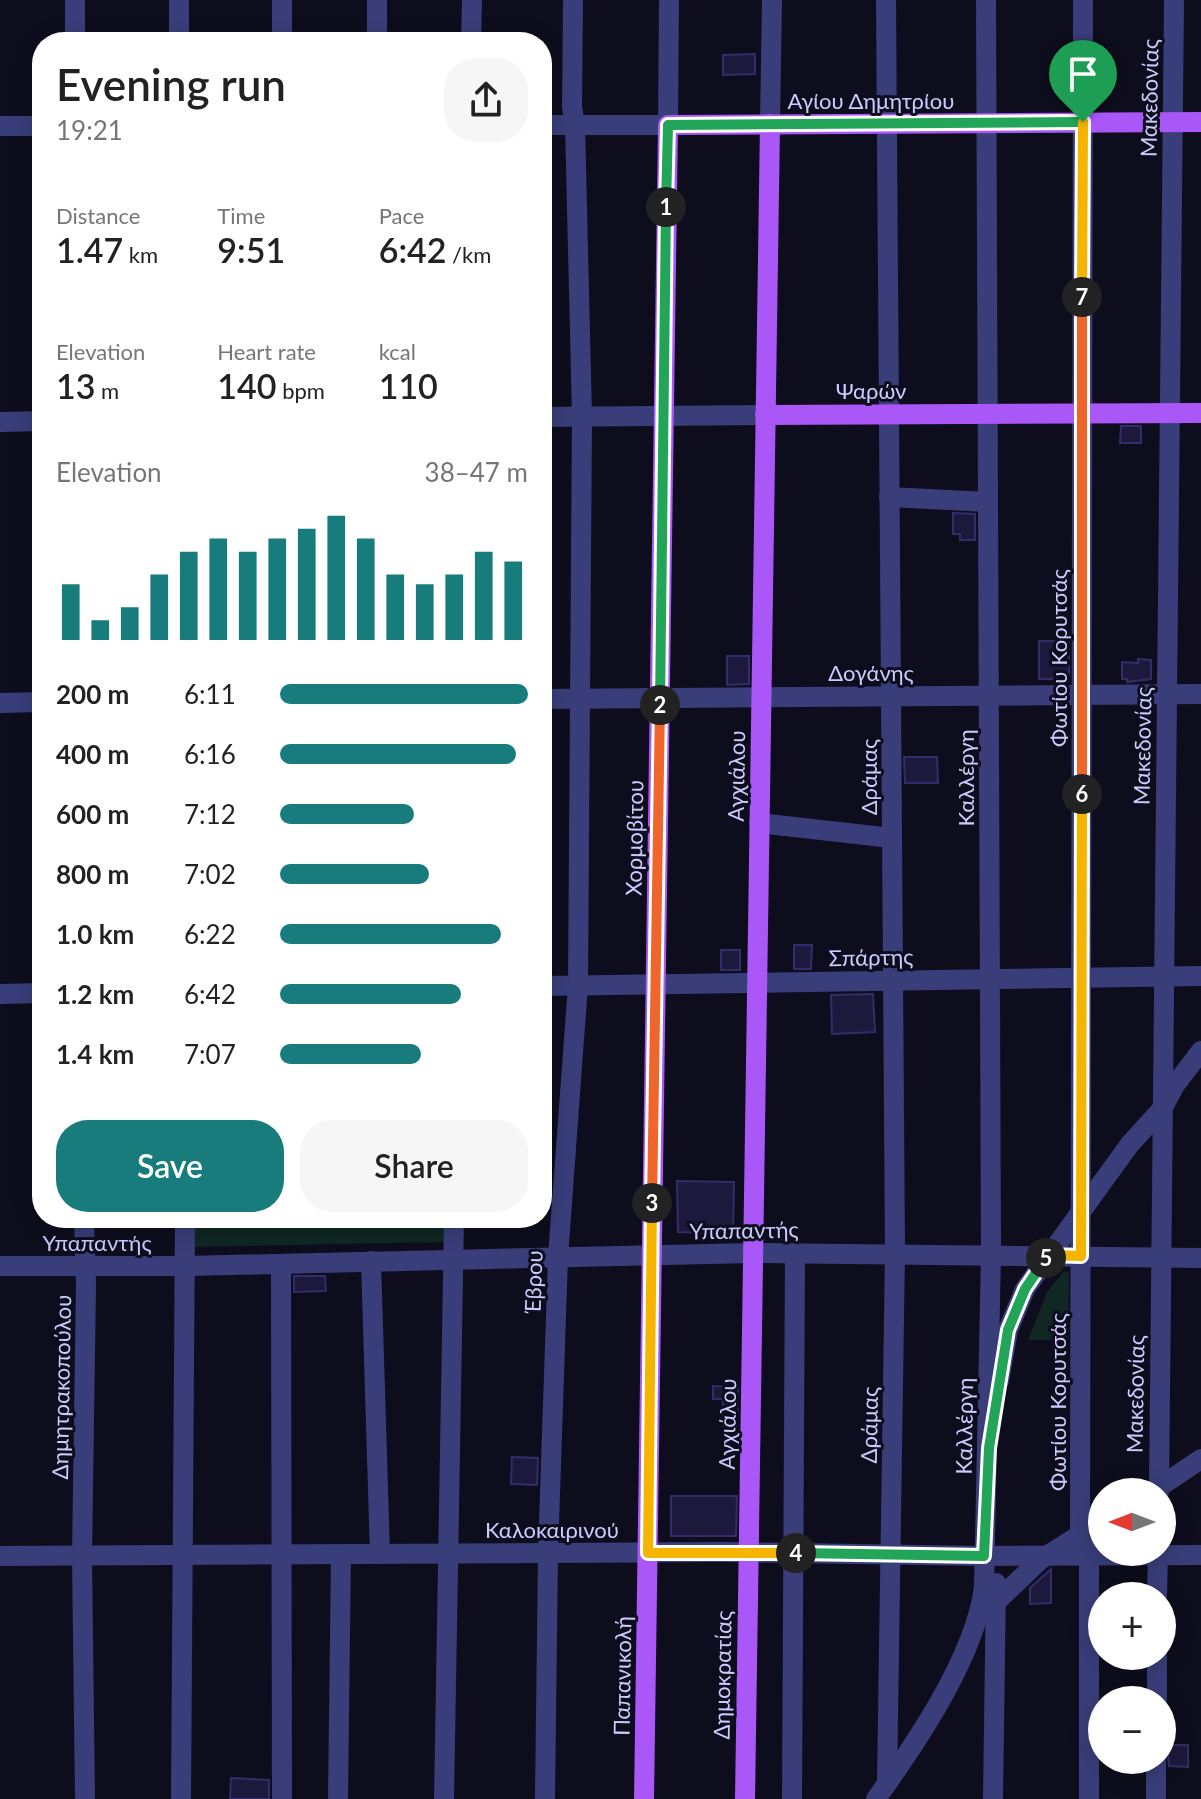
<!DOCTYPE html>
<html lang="en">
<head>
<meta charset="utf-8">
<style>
  body { margin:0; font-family:Lato,sans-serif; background:#f6f6f6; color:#222; height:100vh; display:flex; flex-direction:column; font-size:30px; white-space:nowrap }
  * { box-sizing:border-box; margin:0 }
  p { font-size:26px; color:#767676 }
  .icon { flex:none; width:44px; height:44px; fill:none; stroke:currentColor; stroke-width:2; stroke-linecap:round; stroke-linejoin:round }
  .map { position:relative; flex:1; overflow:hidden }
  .panel { position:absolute; left:32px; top:32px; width:520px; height:1196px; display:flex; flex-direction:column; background:#fff; border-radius:32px; box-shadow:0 4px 20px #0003 }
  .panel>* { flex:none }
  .needle { width:52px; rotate:270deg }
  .tools { position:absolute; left:1088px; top:1478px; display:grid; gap:16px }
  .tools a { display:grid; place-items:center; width:88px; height:88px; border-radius:50%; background:#fff; box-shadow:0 4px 20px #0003; font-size:40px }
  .pin { position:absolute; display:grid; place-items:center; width:68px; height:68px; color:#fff; margin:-82px -34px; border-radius:50% 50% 50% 0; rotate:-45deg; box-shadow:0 0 8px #0007 }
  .pin .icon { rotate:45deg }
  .km { position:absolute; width:40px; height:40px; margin:-20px; border-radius:50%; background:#222; color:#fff; font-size:22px; line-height:40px; text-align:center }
  .round { display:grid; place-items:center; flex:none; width:84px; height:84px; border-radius:32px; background:#f6f6f6 }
  .head { display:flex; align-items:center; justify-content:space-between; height:136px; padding:0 24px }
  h1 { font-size:44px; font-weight:600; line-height:60px }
  .stats { display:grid; grid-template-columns:repeat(3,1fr); gap:12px; height:136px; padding:8px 24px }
  .stats div { display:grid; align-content:center }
  .stats b { font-size:34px; font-weight:600 }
  .stats small { font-size:22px; font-weight:400 }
  .stats p { font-size:22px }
  .chart { height:224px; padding:16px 24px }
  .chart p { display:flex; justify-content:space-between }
  .chart svg { width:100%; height:144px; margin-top:8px; stroke:#177c7b; stroke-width:6 }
  .primary-button { display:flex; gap:16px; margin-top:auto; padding:16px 24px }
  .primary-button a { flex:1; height:92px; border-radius:32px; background:#177c7b; color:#fff; font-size:32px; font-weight:600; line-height:92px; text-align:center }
  .primary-button a+a { background:#f6f6f6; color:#222 }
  ul { padding:0 24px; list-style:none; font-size:26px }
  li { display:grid; grid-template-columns:128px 96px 1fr; align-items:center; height:60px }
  li i { height:20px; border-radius:10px; background:#177c7b }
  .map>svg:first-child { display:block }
  .green { fill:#102723 }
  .building { fill:#1d193d; stroke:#322d68; stroke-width:2 }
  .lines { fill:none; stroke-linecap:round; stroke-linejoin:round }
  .minor { stroke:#393e7a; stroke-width:20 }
  .major { stroke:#aa57f8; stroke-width:20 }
  .split-1-casing { stroke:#fff; stroke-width:16 }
  .split-2-casing { stroke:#fff; stroke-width:16 }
  .split-3-casing { stroke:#fff; stroke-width:16 }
  .split-4-casing { stroke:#fff; stroke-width:16 }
  .split-5-casing { stroke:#fff; stroke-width:16 }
  .split-6-casing { stroke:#fff; stroke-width:16 }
  .split-7-casing { stroke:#fff; stroke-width:16 }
  .split-8-casing { stroke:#fff; stroke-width:16 }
  .split-1 { stroke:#22a559; stroke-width:10 }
  .split-2 { stroke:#22a559; stroke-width:10 }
  .split-3 { stroke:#f0652b; stroke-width:10 }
  .split-4 { stroke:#f5b400; stroke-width:10 }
  .split-5 { stroke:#22a559; stroke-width:10 }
  .split-6 { stroke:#f5b400; stroke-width:10 }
  .split-7 { stroke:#f0652b; stroke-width:10 }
  .split-8 { stroke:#f5b400; stroke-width:10 }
  .labels { text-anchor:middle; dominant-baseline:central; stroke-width:6; stroke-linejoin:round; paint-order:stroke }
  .street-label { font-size:22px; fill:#cbcbfd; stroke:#0e0d1d }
</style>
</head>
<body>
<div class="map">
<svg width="1201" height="1799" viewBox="0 0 1201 1799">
  <rect width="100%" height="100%" fill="#0e0d1d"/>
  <g class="green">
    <path d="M193,1218H446L445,1242L194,1247Z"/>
    <path d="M1064,1271L1069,1273L1068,1340H1028L1047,1292Z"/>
  </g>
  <g class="building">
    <path d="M755,54V74L723,75V55Z"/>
    <path d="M1121,426H1141V443H1120Z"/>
    <path d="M953,513L975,514V540H960V534H953Z"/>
    <rect x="1039" y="641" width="30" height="38"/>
    <path d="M727,656H749V684L727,685Z"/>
    <path d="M1138,659L1151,660V679L1127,682V679H1122V662L1138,663Z"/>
    <path d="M904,757H937L938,783H905Z"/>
    <path d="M794,945H812L811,969H794Z"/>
    <rect x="721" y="950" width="19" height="20"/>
    <path d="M873,994L875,1032L832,1034L831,995Z"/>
    <path d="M677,1181L734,1182L733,1234L678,1232Z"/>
    <path d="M294,1276H325L326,1291L294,1292Z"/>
    <path d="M713,1386L738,1387L737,1435H723V1399H713Z"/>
    <path d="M512,1457L538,1458L537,1485L511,1484Z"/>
    <path d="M671,1496H737L736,1536H671Z"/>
    <path d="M1051,1569V1603L1030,1604V1588Z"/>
    <path d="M1167,1745H1188V1767L1169,1766Z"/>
    <path d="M231,1778L269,1780V1799H230Z"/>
  </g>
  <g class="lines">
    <g class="minor">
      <path d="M75,0V42"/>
      <path d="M179,0V42"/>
      <path d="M282,0V42"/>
      <path d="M886,0L895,1252L887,1783"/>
      <path d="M1083,0L1080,1534L1089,1555V1799"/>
      <path d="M377,42V0"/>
      <path d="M471,42L472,0"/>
      <path d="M770,124L772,0"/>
      <path d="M542,125H668L669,0"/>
      <path d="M0,126H42"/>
      <path d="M542,417L765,415"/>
      <path d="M0,422L42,421"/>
      <path d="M889,497L988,502"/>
      <path d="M542,699L1201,694"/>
      <path d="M0,703L42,702"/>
      <path d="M759,823L892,838"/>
      <path d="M542,986L1201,976"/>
      <path d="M0,994L42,993"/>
      <path d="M84,1218L86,1285L82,1556L85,1799"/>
      <path d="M371,1261L380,1554"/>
      <path d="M281,1264L282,1799"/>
      <path d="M0,1266H185L753,1253L1201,1258"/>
      <path d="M999,1381L1008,1330L1025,1289L1130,1144L1162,1109L1175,1085L1201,1051"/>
      <path d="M1152,1492L1201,1459"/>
      <path d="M1159,1492L1174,0"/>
      <path d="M0,1556L723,1552L984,1556L1201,1555"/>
      <path d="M1157,1596L1158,1552"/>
      <path d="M995,1603L1040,1560L1102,1521"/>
      <path d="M1157,1700V1656"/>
      <path d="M181,1799L185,1218"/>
      <path d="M338,1799L341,1554"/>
      <path d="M444,1799L454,1218"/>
      <path d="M545,1799L548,1553L558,1257L578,985L582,416L575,125L572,107L573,0"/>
      <path d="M792,1799L795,1253"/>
      <path d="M876,1799C916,1743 975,1657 984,1587L991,1254L986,0"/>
      <path d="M993,1799L996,1583"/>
      <path d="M1156,1799V1760"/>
    </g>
    <g class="major">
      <path d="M765,415L1201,413"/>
      <path d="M644,1799L668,125L1201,122"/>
      <path d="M745,1799L770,124"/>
    </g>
  </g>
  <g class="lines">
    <defs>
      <path id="split-1" d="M666,207L668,125L1083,122"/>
      <path id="split-2" d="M660,705L666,207"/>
      <path id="split-3" d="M652,1203L660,705"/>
      <path id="split-4" d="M652,1203L648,1553H796"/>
      <path id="split-5" d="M796,1553L984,1556L989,1448L1008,1330L1025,1289L1046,1258"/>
      <path id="split-6" d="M1046,1258L1048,1255L1081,1256L1082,794"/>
      <path id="split-7" d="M1082,794V297"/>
      <path id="split-8" d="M1082,297L1083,122"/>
    </defs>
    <use href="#split-1" class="split-1-casing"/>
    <use href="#split-2" class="split-2-casing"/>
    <use href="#split-3" class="split-3-casing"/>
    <use href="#split-4" class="split-4-casing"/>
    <use href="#split-5" class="split-5-casing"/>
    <use href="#split-6" class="split-6-casing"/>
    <use href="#split-7" class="split-7-casing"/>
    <use href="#split-8" class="split-8-casing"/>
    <use href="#split-1" class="split-1"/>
    <use href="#split-2" class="split-2"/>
    <use href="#split-3" class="split-3"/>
    <use href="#split-4" class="split-4"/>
    <use href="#split-5" class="split-5"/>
    <use href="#split-6" class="split-6"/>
    <use href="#split-7" class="split-7"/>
    <use href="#split-8" class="split-8"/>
  </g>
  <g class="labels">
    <g class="street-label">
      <text transform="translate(1149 98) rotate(-89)">Μακεδονίας</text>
      <text x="871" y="100">Αγίου Δημητρίου</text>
      <text x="871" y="390">Ψαρών</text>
      <text transform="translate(1058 658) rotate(-90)">Φωτίου Κορυτσάς</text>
      <text x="871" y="672">Δογάνης</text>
      <text transform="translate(1142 746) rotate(-89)">Μακεδονίας</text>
      <text transform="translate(736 776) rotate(-89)">Αγχιάλου</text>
      <text transform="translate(868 777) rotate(-90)">Δράμας</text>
      <text transform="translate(965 778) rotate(-90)">Καλλέργη</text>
      <text transform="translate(634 838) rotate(-89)">Χορμοβίτου</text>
      <text transform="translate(871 957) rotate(-1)">Σπάρτης</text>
      <text transform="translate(744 1230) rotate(-1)">Υπαπαντής</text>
      <text x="97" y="1242">Υπαπαντής</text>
      <text transform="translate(533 1282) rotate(-88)">Έβρου</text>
      <text transform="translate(61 1387) rotate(-89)">Δημητρακοπούλου</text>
      <text transform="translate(1135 1394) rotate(-89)">Μακεδονίας</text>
      <text transform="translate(1057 1402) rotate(-90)">Φωτίου Κορυτσάς</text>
      <text transform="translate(727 1424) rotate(-89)">Αγχιάλου</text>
      <text transform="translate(869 1425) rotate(-89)">Δράμας</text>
      <text transform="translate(964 1426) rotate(-89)">Καλλέργη</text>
      <text x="552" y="1529">Καλοκαιρινού</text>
      <text transform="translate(722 1675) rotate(-89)">Δημοκρατίας</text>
      <text transform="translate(622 1676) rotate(-89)">Παπανικολή</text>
    </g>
  </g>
</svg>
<div class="tools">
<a><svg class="needle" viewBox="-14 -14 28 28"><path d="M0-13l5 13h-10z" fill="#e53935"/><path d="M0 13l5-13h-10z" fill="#767676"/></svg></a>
<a>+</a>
<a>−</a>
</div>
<div class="pin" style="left:1083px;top:122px;background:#1e9e55"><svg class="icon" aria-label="arrive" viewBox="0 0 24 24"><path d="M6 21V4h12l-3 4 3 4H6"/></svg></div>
<b class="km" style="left:666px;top:207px">1</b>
<b class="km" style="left:660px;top:705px">2</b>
<b class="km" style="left:652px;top:1203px">3</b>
<b class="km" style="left:796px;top:1553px">4</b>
<b class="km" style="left:1046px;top:1258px">5</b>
<b class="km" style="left:1082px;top:794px">6</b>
<b class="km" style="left:1082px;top:297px">7</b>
<section class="panel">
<div class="head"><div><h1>Evening run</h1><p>19:21</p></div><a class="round"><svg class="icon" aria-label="share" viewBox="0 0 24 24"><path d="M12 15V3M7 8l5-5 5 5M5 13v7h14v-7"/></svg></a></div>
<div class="stats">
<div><p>Distance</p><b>1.47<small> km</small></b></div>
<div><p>Time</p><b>9:51</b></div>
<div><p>Pace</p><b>6:42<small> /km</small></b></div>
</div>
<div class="stats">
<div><p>Elevation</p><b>13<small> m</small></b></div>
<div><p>Heart rate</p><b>140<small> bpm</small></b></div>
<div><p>kcal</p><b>110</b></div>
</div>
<div class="chart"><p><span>Elevation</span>38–47 m</p>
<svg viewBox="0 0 160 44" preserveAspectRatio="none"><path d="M5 44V27M15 44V38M25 44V34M35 44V24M45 44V17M55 44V13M65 44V17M75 44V13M85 44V10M95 44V6M105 44V13M115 44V24M125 44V27M135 44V24M145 44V17M155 44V20"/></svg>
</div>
<ul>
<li><b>200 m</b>6:11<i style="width:100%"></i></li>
<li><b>400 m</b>6:16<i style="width:95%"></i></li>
<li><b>600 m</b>7:12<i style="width:54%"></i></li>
<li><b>800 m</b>7:02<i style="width:60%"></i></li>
<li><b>1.0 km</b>6:22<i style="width:89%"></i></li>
<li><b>1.2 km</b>6:42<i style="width:73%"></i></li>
<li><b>1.4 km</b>7:07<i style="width:57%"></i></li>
</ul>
<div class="primary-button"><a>Save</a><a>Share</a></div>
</section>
</div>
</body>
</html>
